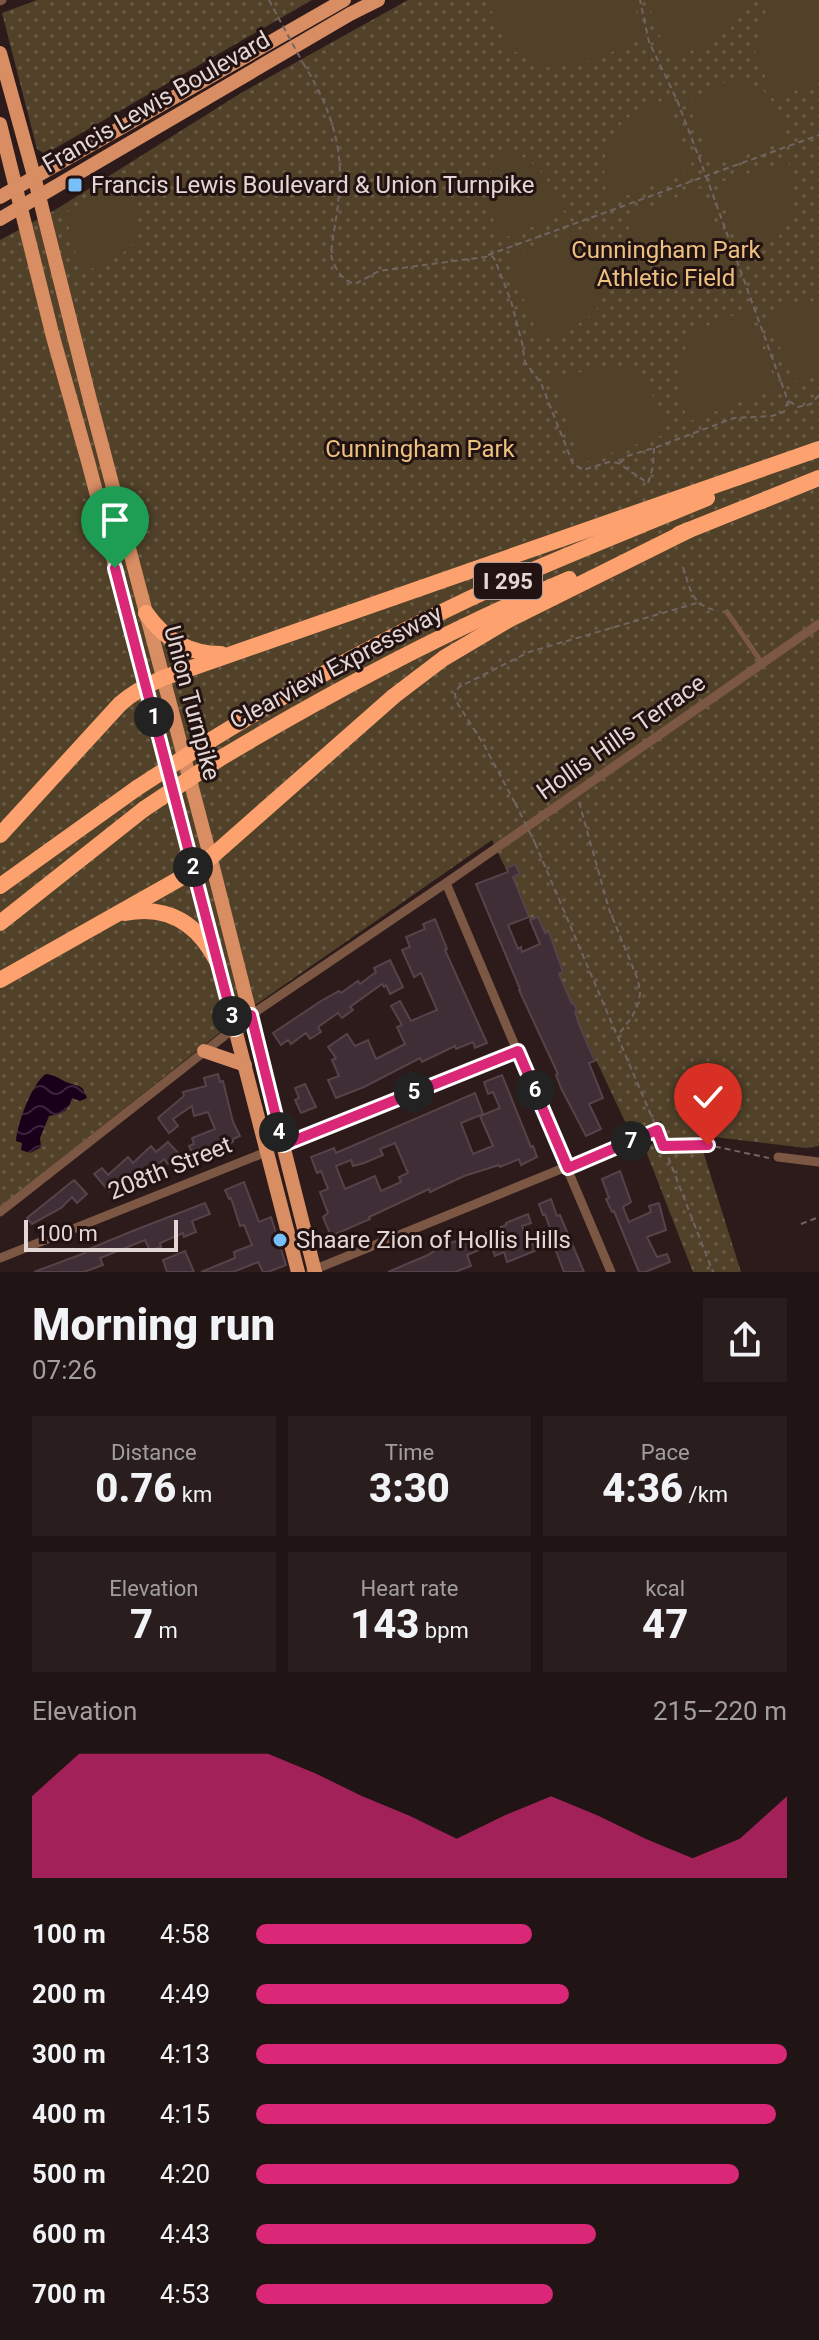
<!DOCTYPE html>
<html lang="en">
<head>
<meta charset="utf-8">
<style>
  body { margin:0; font-family:Roboto,sans-serif; background:#291d1d; color:#f1f3f6; height:100vh; display:flex; flex-direction:column; font-size:30px; white-space:nowrap }
  * { box-sizing:border-box; margin:0 }
  p { font-size:26px; color:#a29ea0 }
  .icon { flex:none; width:44px; height:44px; fill:none; stroke:currentColor; stroke-width:2; stroke-linecap:round; stroke-linejoin:round }
  .map { position:relative; height:1272px; overflow:hidden }
  .side { display:flex; flex-direction:column; background:#211414; flex:1 }
  .side>* { flex:none }
  .scale { position:absolute; left:24px; bottom:20px; width:154px; box-sizing:border-box; padding-left:8px; border:4px solid #e3d7d6; border-top:0; font-size:22px; line-height:28px; white-space:nowrap; color:#e3d7d6; -webkit-text-stroke:6px #221211; paint-order:stroke }
  .pin { position:absolute; display:grid; place-items:center; width:68px; height:68px; color:#fff; margin:-82px -34px; border-radius:50% 50% 50% 0; rotate:-45deg; box-shadow:0 0 8px #0007 }
  .pin .icon { rotate:45deg }
  .km { position:absolute; width:40px; height:40px; margin:-20px; border-radius:50%; background:#222; color:#fff; font-size:22px; line-height:40px; text-align:center }
  .round { display:grid; place-items:center; flex:none; width:84px; height:84px; border-radius:0px; background:#291d1d }
  .head { display:flex; align-items:center; justify-content:space-between; height:136px; padding:0 32px }
  h1 { font-size:44px; font-weight:800; line-height:60px }
  .metrics { display:grid; grid-template-columns:repeat(3,1fr); gap:12px; height:136px; padding:8px 32px }
  .metrics div { display:grid; align-content:center; border-radius:0px; background:#291d1d; text-align:center }
  .metrics b { font-size:40px; font-weight:800 }
  .metrics small { font-size:22px; font-weight:400 }
  .metrics p { font-size:22px }
  .chart { height:224px; padding:16px 32px }
  .chart p { display:flex; justify-content:space-between }
  .chart svg { width:100%; height:144px; margin-top:8px; fill:#db2777; opacity:.7 }
  ul { padding:0 32px; list-style:none; font-size:26px }
  li { display:grid; grid-template-columns:128px 96px 1fr; align-items:center; height:60px }
  li i { height:20px; border-radius:10px; background:#db2777 }
  .map>svg:first-child { display:block }
  .park { fill:url(#park-dots) }
  .pitch { fill:#514129 }
  .water { fill:url(#water-waves) }
  .building { fill:#3f2e35; stroke:#56434a; stroke-width:2; fill-rule:evenodd }
  .lines { fill:none; stroke-linecap:round; stroke-linejoin:round }
  .path { stroke:#736463; stroke-width:2; stroke-dasharray:6 4; stroke-linecap:butt }
  .lane { stroke:#7c5743; stroke-width:5 }
  .street { stroke:#7c5743; stroke-width:9 }
  .primary { stroke:#d88d63; stroke-width:14 }
  .highway { stroke:#fda26e; stroke-width:16 }
  .path-bridge { stroke:#736463; stroke-width:2; stroke-dasharray:6 4; stroke-linecap:butt }
  .highway-bridge { stroke:#fda26e; stroke-width:16 }
  .route-casing { stroke:#fff; stroke-width:16 }
  .route { stroke:#db2777; stroke-width:10 }
  .poi-dot { fill:#78bff7; stroke:#221211; stroke-width:3 }
  .labels { text-anchor:middle; dominant-baseline:central; stroke-width:6; stroke-linejoin:round; paint-order:stroke }
  .shield { fill:#221211; stroke:#a99c9b; stroke-width:2 }
  .shield-label { font-size:22px; font-weight:bold; fill:#e3d7d6 }
  .street-label { font-size:24px; fill:#e3d7d6; stroke:#221211 }
  .poi-label { font-size:24px; fill:#e3d7d6; stroke:#221211; text-anchor:start }
  .park-label { font-size:24px; fill:#edc17f; stroke:#221211 }
</style>
</head>
<body>
<div class="map">
<svg width="819" height="1272" viewBox="0 0 819 1272">
  <defs>
    <pattern id="park-dots" width="8" height="8" patternUnits="userSpaceOnUse" patternTransform="scale(2)"><rect width="8" height="8" fill="#514129"/><path d="M2 2h.1M6 6h.1" fill="none" stroke="#6a5c47" stroke-width="1.8" stroke-linecap="round"/></pattern>
    <pattern id="water-waves" width="16" height="10" patternUnits="userSpaceOnUse" patternTransform="scale(2)"><rect width="16" height="10" fill="#19001a"/><path d="M0 5q4-4 8 0t8 0" fill="none" stroke="#3a243b"/></pattern>
  </defs>
  <rect width="100%" height="100%" fill="#2c1b1a"/>
  <g class="park">
    <path d="M37,0H312L45,154L37,149L2,13Z"/>
    <path d="M408,0H819V1146L806,1148L698,1135L741,1272H693L644,1146L670,1141L661,1121L630,1132L492,840L251,1008L0,1207V240L55,210L241,93Z"/>
  </g>
  <g class="pitch">
    <path d="M487,0H632L646,38L589,61L544,68L507,47Z"/>
    <path d="M647,0H749L731,28L703,47L668,58Z"/>
    <path d="M771,0H819V81L775,99L755,53L761,22Z"/>
    <path d="M741,80C775,90 776,109 787,139L712,166L687,101L724,83Z"/>
    <path d="M667,99L693,170L607,203C606,189 603,172 605,157C610,123 637,109 667,99Z"/>
    <path d="M498,152C536,151 551,184 565,214L499,240L485,189Z"/>
    <path d="M788,161C798,188 799,224 771,242C764,247 750,248 741,250L718,183Z"/>
    <path d="M122,177C136,204 141,210 137,241C120,257 103,265 81,272L65,213Z"/>
    <path d="M701,188L732,272C724,274 716,277 707,278C658,286 638,259 625,217Z"/>
    <path d="M593,225C597,237 605,250 606,261C607,274 605,294 599,305C590,322 557,335 540,340L507,257Z"/>
    <path d="M819,300V372L794,382L768,318L785,307Z"/>
    <path d="M748,310L778,388L687,422C682,395 674,361 692,337C701,325 734,316 748,310Z"/>
    <path d="M604,366C611,367 618,367 624,369C651,377 659,410 666,434L582,463L553,379Z"/>
  </g>
  <path class="water" d="M46,1074C55,1075 58,1078 66,1082C78,1087 83,1083 87,1098L80,1101L72,1098C68,1112 63,1114 49,1116L40,1138L41,1147L30,1153L21,1150L22,1143L16,1141C17,1124 32,1083 46,1074Z"/>
  <g class="building">
    <path d="M515,864L520,874L513,877L529,917L508,925L518,949L521,947L522,952L540,944L530,920L538,917L545,933L549,932L563,972L559,974L572,1004L574,1003L577,1011L575,1012L580,1027L595,1061L589,1063L603,1098L589,1104L601,1129L586,1136L561,1088L556,1075L558,1074L519,990L520,989L476,884L508,872L507,868Z"/>
    <path d="M435,919L447,949L445,950L487,1043L475,1048L473,1042L456,1049L455,1046L422,1062L420,1058L364,1087L336,1098L328,1080L339,1076L332,1060L336,1058L328,1047L347,1034L355,1046L368,1040L376,1059L405,1044L397,1027L402,1025L391,1006L400,1001L411,1021L437,1010L421,973L414,977L402,950L410,947L406,937L425,929L423,924Z"/>
    <path d="M390,960L403,987L390,994L386,985L384,987L382,984L350,1007L353,1010L342,1018L338,1013L318,1027L321,1032L310,1039L306,1033L291,1044L288,1040L281,1045L273,1033L321,1001L339,991L341,993L358,981L360,984L376,972L374,968Z"/>
    <path d="M218,1074L220,1082L223,1081L233,1122L240,1136L233,1139V1142L194,1157L189,1146L194,1144L192,1138L215,1129L208,1112L194,1116L192,1106L173,1119L178,1126L169,1133L158,1118L184,1096L183,1092L206,1086L204,1078Z"/>
    <path d="M502,1075L531,1147L533,1146L537,1157L521,1165L519,1159L500,1167L499,1165L464,1176L430,1192L429,1189L369,1217L370,1219L331,1236L323,1217L328,1213L320,1192L328,1189L321,1171L317,1173L311,1157L334,1148L336,1153L475,1093L483,1114L461,1123L473,1154L493,1146L480,1116L500,1108L493,1092L488,1094L484,1082ZM395,1143L408,1173L399,1177L401,1182L381,1191L375,1176L345,1189L336,1166L351,1160L353,1166L364,1163L383,1155L380,1149Z"/>
    <path d="M305,1084L316,1107L301,1113L295,1100L299,1098L295,1088Z"/>
    <path d="M168,1142L179,1154L168,1164L164,1159L151,1171L148,1167L133,1180L131,1177L116,1189L114,1186L109,1191L94,1174L102,1168L108,1175L128,1157L133,1163L151,1146L156,1152Z"/>
    <path d="M620,1171L631,1202L623,1207L629,1222L651,1212L649,1206L659,1203L666,1230L647,1237L657,1257L667,1254L670,1262L645,1272H639L614,1211L612,1212L606,1199L609,1198L602,1179Z"/>
    <path d="M74,1180L87,1194L77,1203L72,1197L61,1208L32,1224L27,1218Z"/>
    <path d="M244,1182L259,1222L271,1217L286,1265L268,1272H263L258,1262L233,1272H201L235,1258L234,1252L252,1245L244,1225L240,1226L231,1198L229,1199L225,1190Z"/>
    <path d="M551,1199L557,1216L560,1215L584,1272H564L551,1238L553,1237L545,1214L543,1215L539,1204Z"/>
    <path d="M205,1203L210,1214L192,1221L196,1232L184,1237L183,1233L160,1243L161,1247L150,1251L145,1240L100,1258L103,1265L84,1272H34L85,1253L84,1251L135,1230Z"/>
    <path d="M528,1214L531,1223L522,1226L528,1244L532,1242L535,1251L507,1262L504,1252L495,1256L491,1245L467,1255L471,1266L455,1272H388L428,1255L434,1251V1249L456,1241L457,1244L481,1233L482,1235L506,1225V1223Z"/>
    <path d="M185,1251L194,1272H167L163,1260Z"/>
  </g>
  <g class="lines">
    <g class="path">
      <path d="M269,0L278,17"/>
      <path d="M303,63C328,103 344,145 339,192C338,213 333,233 331,254C333,266 342,281 355,284L379,271L492,256L495,260L511,301L522,343L525,362L541,383L573,464L583,470L609,462L618,463L648,483L653,467L654,448"/>
      <path d="M488,255L819,135"/>
      <path d="M789,401L798,407L811,404L819,395"/>
      <path d="M620,463L627,456L654,448L734,418L772,416L784,412L788,401L706,176L677,100L649,42L640,0"/>
      <path d="M683,567C691,591 691,605 718,611"/>
      <path d="M579,802L609,909L638,980L640,993L639,1002L632,1017L618,1035"/>
      <path d="M515,803L484,745L456,701L455,693L459,687L529,652L697,603"/>
      <path d="M535,843L654,1122"/>
      <path d="M661,1139L713,1272"/>
      <path d="M665,1146L708,1145L769,1158"/>
      <path d="M801,1224L819,1217"/>
    </g>
    <path class="lane" d="M727,612L762,663"/>
    <g class="street">
      <path d="M0,1L2,0"/>
      <path d="M446,883L611,1272"/>
      <path d="M283,1145L518,1051"/>
      <path d="M778,1157L819,1162"/>
      <path d="M0,1212L251,1015L446,883L819,624"/>
      <path d="M0,1258L266,1152"/>
      <path d="M311,1271L657,1130"/>
    </g>
    <g class="primary">
      <path d="M0,53L34,176L90,400L214,871L315,1272"/>
      <path d="M0,124L53,337L89,465L298,1272"/>
      <path d="M0,197L344,0"/>
      <path d="M0,219L350,14L378,0"/>
      <path d="M204,1051L245,1065"/>
    </g>
    <g class="highway">
      <path d="M679,534L819,478"/>
      <path d="M146,613C164,639 189,654 221,654"/>
      <path d="M211,740C303,683 400,630 499,585C568,554 638,527 707,498"/>
      <path d="M219,759C331,692 448,630 569,579"/>
      <path d="M0,835L120,704C133,692 147,685 163,678L819,449"/>
      <path d="M0,886L137,788"/>
      <path d="M125,913C169,904 199,925 218,963"/>
      <path d="M0,923L144,809"/>
      <path d="M0,980L179,879L210,858L394,696L444,658L510,619L689,530"/>
    </g>
    <g class="path-bridge">
      <path d="M278,17L303,63"/>
      <path d="M515,803L535,843"/>
    </g>
    <g class="highway-bridge">
      <path d="M137,788L211,740"/>
      <path d="M144,809L219,759"/>
    </g>
  </g>
  <g class="lines">
    <defs>
      <path id="route" d="M115,568L235,1029L251,1015L283,1145L518,1051L568,1168L657,1130L663,1146L708,1145"/>
    </defs>
    <use href="#route" class="route-casing"/>
    <use href="#route" class="route"/>
  </g>
  <g class="poi-dot">
    <rect x="67" y="177" width="16" height="16" rx="4"/>
    <circle cx="280" cy="1240" r="8"/>
  </g>
  <g class="labels">
    <rect class="shield" x="474" y="563" width="68" height="36" rx="6"/>
    <g class="shield-label">
      <text x="508" y="581">I 295</text>
    </g>
    <g class="street-label">
      <text transform="translate(156 102) rotate(-30)">Francis Lewis Boulevard</text>
      <text transform="translate(336 667) rotate(-28)">Clearview Expressway</text>
      <text transform="translate(192 703) rotate(75)">Union Turnpike</text>
      <text transform="translate(621 737) rotate(-35)">Hollis Hills Terrace</text>
      <text transform="translate(170 1168) rotate(-22)">208th Street</text>
    </g>
    <g class="poi-label">
      <text x="91" y="185">Francis Lewis Boulevard &amp; Union Turnpike</text>
      <text x="296" y="1240">Shaare Zion of Hollis Hills</text>
    </g>
    <g class="park-label">
      <text x="666" y="250">Cunningham Park<tspan x="666" dy="28">Athletic Field</tspan></text>
      <text x="420" y="449">Cunningham Park</text>
    </g>
  </g>
</svg>
<div class="scale">100 m</div>
<div class="pin" style="left:115px;top:568px;background:#1e9e55"><svg class="icon" aria-label="arrive" viewBox="0 0 24 24"><path d="M6 21V4h12l-3 4 3 4H6"/></svg></div>
<div class="pin" style="left:708px;top:1145px;background:#d93025"><svg class="icon" aria-label="check" viewBox="0 0 24 24"><path d="M5 12l5 5 9-10"/></svg></div>
<b class="km" style="left:154px;top:717px">1</b>
<b class="km" style="left:193px;top:867px">2</b>
<b class="km" style="left:232px;top:1016px">3</b>
<b class="km" style="left:279px;top:1132px">4</b>
<b class="km" style="left:414px;top:1092px">5</b>
<b class="km" style="left:535px;top:1090px">6</b>
<b class="km" style="left:631px;top:1141px">7</b>
</div>
<section class="side">
<div class="head"><div><h1>Morning run</h1><p>07:26</p></div><a class="round"><svg class="icon" aria-label="share" viewBox="0 0 24 24"><path d="M12 15V3M7 8l5-5 5 5M5 13v7h14v-7"/></svg></a></div>
<div class="metrics">
<div><p>Distance</p><b>0.76<small> km</small></b></div>
<div><p>Time</p><b>3:30</b></div>
<div><p>Pace</p><b>4:36<small> /km</small></b></div>
</div>
<div class="metrics">
<div><p>Elevation</p><b>7<small> m</small></b></div>
<div><p>Heart rate</p><b>143<small> bpm</small></b></div>
<div><p>kcal</p><b>47</b></div>
</div>
<div class="chart"><p><span>Elevation</span>215–220 m</p>
<svg viewBox="0 0 160 44" preserveAspectRatio="none"><path d="M0 44V19L10 6L20 6L30 6L40 6L50 6L60 12L70 19L80 25L90 32L100 25L110 19L120 25L130 32L140 38L150 32L160 19V44z"/></svg>
</div>
<ul>
<li><b>100 m</b>4:58<i style="width:52%"></i></li>
<li><b>200 m</b>4:49<i style="width:59%"></i></li>
<li><b>300 m</b>4:13<i style="width:100%"></i></li>
<li><b>400 m</b>4:15<i style="width:98%"></i></li>
<li><b>500 m</b>4:20<i style="width:91%"></i></li>
<li><b>600 m</b>4:43<i style="width:64%"></i></li>
<li><b>700 m</b>4:53<i style="width:56%"></i></li>
</ul>
</section>
</body>
</html>
